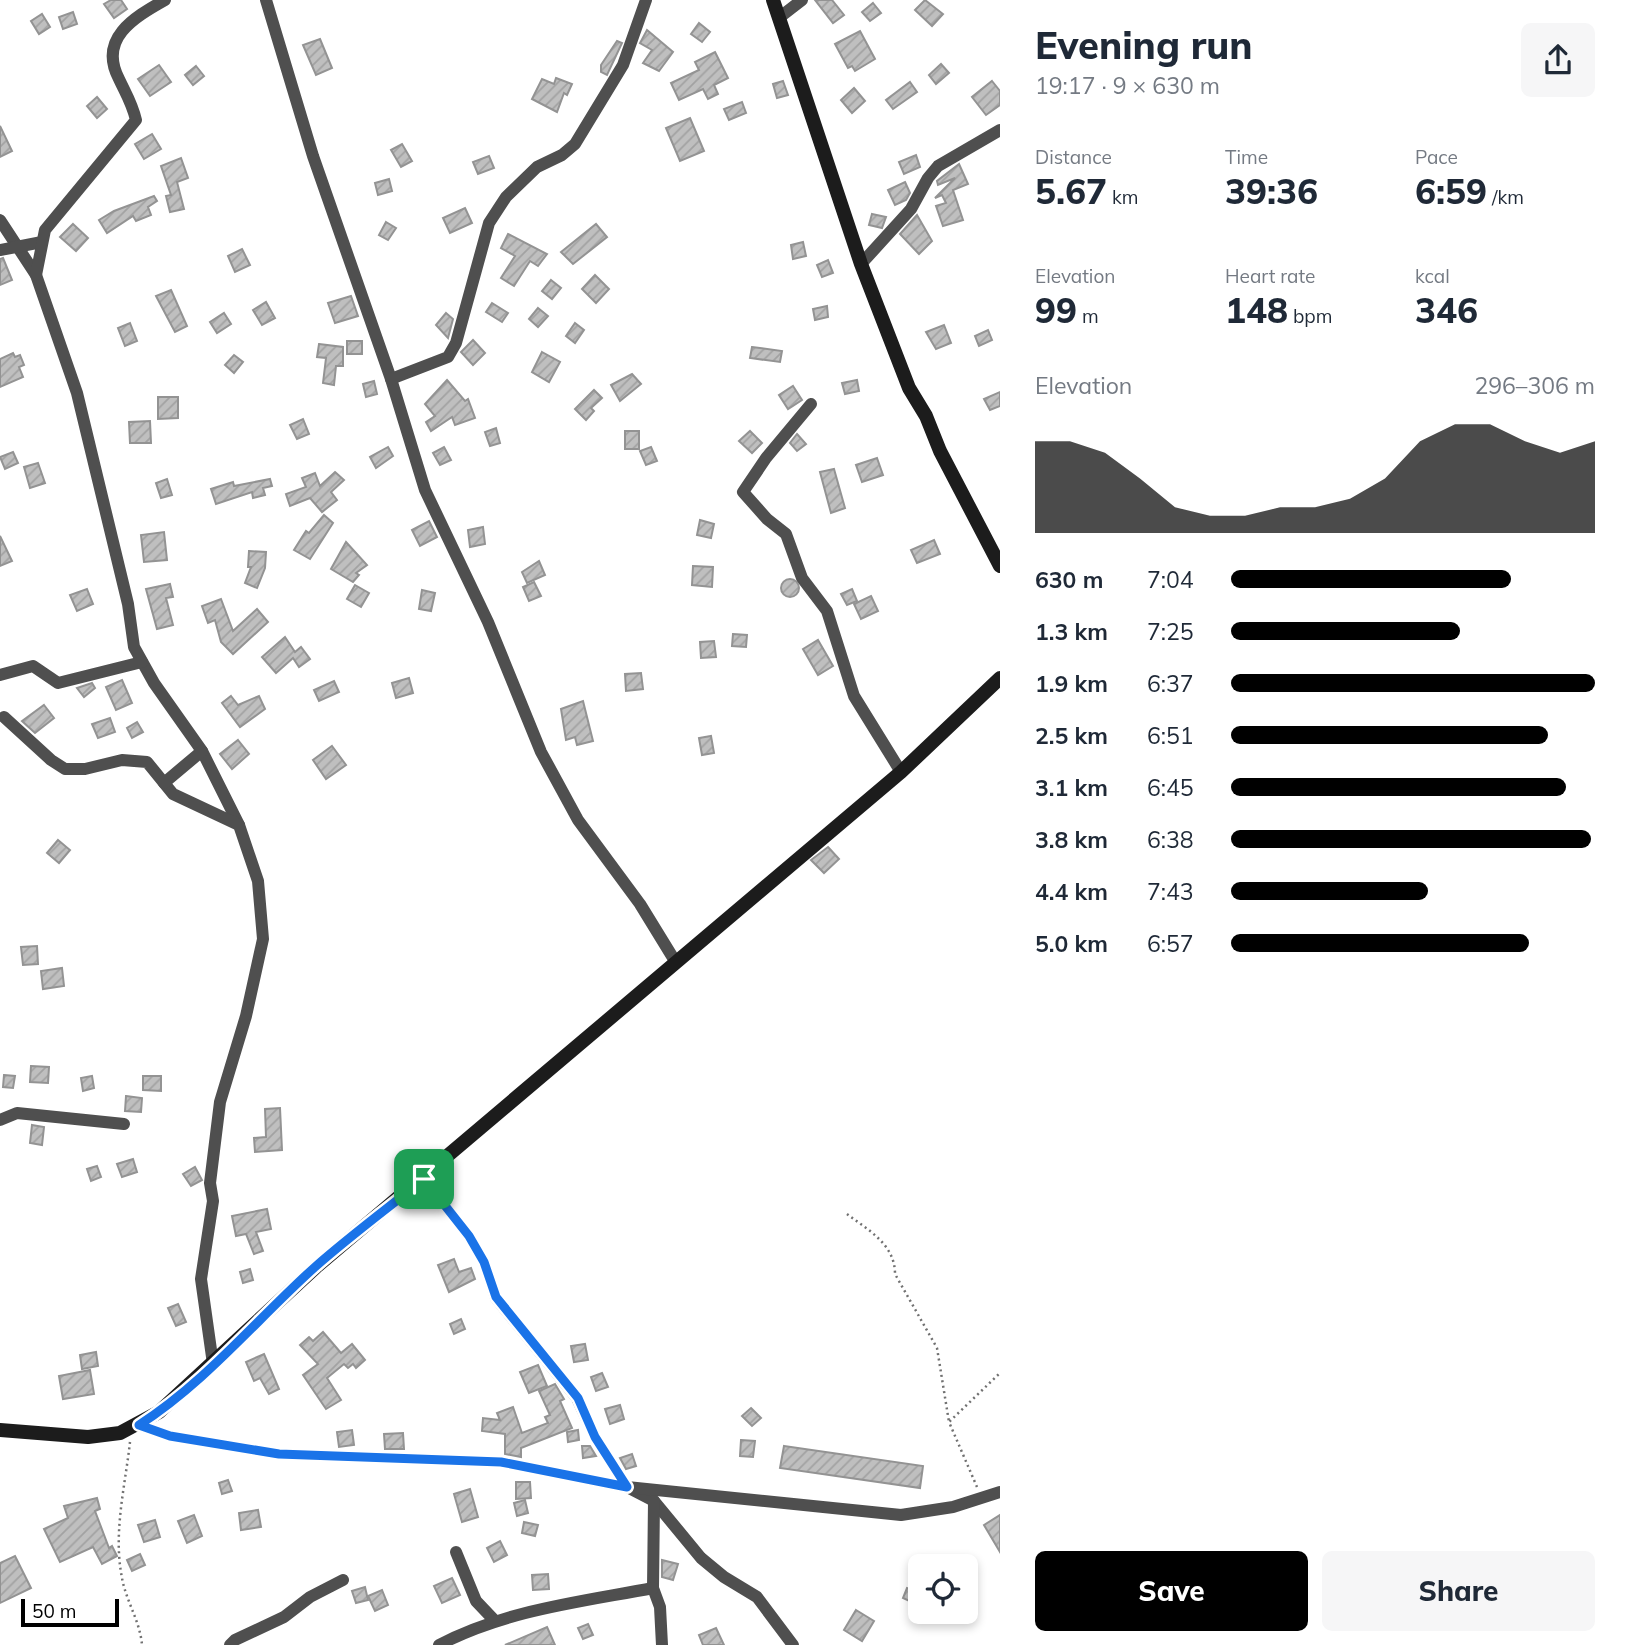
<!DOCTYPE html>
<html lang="en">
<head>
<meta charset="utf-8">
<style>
  body { margin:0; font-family:Mulish,sans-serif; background:#f6f6f7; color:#1f2937; height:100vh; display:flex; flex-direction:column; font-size:26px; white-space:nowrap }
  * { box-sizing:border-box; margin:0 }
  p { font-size:23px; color:#747a83 }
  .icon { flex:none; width:38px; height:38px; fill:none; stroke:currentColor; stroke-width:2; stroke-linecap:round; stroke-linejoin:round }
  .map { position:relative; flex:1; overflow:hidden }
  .panel { display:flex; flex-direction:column; background:#fff; width:630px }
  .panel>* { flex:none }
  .fabs { position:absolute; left:908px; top:1554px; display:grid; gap:14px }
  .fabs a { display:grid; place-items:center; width:70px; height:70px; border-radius:10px; background:#fff; box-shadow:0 4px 10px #0003; font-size:35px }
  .scale { position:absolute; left:21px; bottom:18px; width:98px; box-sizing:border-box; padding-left:7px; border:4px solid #000; border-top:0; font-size:19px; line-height:24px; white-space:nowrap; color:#000; -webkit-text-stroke:5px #fff; paint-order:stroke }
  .pin { position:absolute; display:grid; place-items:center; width:60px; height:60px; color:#fff; margin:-30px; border-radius:14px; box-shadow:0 4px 10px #0006 }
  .round { display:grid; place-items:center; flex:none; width:74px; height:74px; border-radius:10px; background:#f6f6f7 }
  .overview { display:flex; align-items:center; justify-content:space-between; height:119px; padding:0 35px }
  h1 { font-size:38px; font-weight:800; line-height:52px }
  .stats { display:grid; grid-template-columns:repeat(3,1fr); gap:10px; height:119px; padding:7px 35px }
  .stats div { display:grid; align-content:center }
  .stats b { font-size:35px; font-weight:800 }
  .stats small { font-size:19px; font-weight:400 }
  .stats p { font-size:19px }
  .chart { height:196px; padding:14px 35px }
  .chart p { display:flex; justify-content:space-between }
  .chart svg { width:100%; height:126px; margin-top:7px; fill:#000; opacity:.7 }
  .primary-button { display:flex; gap:14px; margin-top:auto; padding:14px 35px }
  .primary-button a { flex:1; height:80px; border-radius:10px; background:#000; color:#fff; font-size:28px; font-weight:800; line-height:80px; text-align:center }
  .primary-button a+a { background:#f6f6f7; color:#1f2937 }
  ul { padding:0 35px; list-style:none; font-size:23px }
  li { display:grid; grid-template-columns:112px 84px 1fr; align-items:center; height:52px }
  li i { height:18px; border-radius:9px; background:#000 }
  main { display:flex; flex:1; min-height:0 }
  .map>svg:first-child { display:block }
  .building { fill:url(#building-hatch); stroke:#939393; stroke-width:2 }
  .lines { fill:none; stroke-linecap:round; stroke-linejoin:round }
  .path { stroke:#717171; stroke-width:2.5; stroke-dasharray:2 3.5; stroke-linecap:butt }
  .street { stroke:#4f4f4f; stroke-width:12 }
  .secondary { stroke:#1c1c1c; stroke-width:14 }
  .route-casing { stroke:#fff; stroke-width:14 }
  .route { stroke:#1a73e8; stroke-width:9 }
</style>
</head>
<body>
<main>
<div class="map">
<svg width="1000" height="1645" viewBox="0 0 1000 1645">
  <defs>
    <pattern id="building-hatch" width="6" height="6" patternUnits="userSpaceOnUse" patternTransform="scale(1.75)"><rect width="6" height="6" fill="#bfbfbf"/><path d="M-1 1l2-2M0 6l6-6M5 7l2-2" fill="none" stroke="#a2a2a2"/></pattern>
  </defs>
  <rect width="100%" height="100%" fill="#fff"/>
  <g class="building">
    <path d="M111,0H121L127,9L114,18L104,4Z"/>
    <path d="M815,0H832L844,15L833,23Z"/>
    <path d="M925,0L943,14L932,26L915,10Z"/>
    <path d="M873,3L881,13L870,21L862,12Z"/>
    <path d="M73,12L77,24L63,29L59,17Z"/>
    <path d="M42,14L50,27L39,34L31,21Z"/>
    <path d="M699,23L710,32L702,42L691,34Z"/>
    <path d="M647,30L673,52L659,71L643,63L652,50L640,43Z"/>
    <path d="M860,31L875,59L855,71L852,66L848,68L835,44Z"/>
    <path d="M320,39L332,68L316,75L303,45Z"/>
    <path d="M617,41L622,43L607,75L601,72V65Z"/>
    <path d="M715,52L728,78L714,85L718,94L708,99L703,89L679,100L671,83L699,70L695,62Z"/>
    <path d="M941,64L949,73L936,84L929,75Z"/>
    <path d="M159,65L171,82L150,96L138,79Z"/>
    <path d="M196,66L204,76L193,85L185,75Z"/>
    <path d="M556,78L572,84L567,95L564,93L557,112L532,99L542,79L554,84Z"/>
    <path d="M783,81L788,95L777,98L773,84Z"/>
    <path d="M992,81L1000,91V105L986,115L972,97Z"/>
    <path d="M910,82L917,92L893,109L886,100Z"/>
    <path d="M854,88L865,101L852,113L841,100Z"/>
    <path d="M97,97L107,109L97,118L87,106Z"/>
    <path d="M742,102L746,113L729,120L724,109Z"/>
    <path d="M690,118L704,151L680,161L666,128Z"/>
    <path d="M0,126L12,151L0,157Z"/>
    <path d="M152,134L161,149L144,159L135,144Z"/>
    <path d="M402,144L412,161L401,167L391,150Z"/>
    <path d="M916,155L920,167L904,174L899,162Z"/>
    <path d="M489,156L494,168L478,174L473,162Z"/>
    <path d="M181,158L188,178L177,182L184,209L170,212L166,196L171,195L161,166Z"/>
    <path d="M959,164L968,184L953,190L963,220L943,226L936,206L946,203L942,195L935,198L955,178L938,185L937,181Z"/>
    <path d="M389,179L392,191L378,195L375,183Z"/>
    <path d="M905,182L910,193L906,200L895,205L888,190Z"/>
    <path d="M154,196L157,201L148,207L151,215L136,221L133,216L107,233L99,220L114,211Z"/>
    <path d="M465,208L472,223L450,233L443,218Z"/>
    <path d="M872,214L886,217L882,228L869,225Z"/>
    <path d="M917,215L932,241L919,254L900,234Z"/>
    <path d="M386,222L396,228L388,240L379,235Z"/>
    <path d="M73,224L88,238L76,251L60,237Z"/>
    <path d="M596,224L607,237L573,264L561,252Z"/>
    <path d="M508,234L547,254L538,266L530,261L514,286L501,278L515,256L501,248Z"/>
    <path d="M803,242L806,256L793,259L791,245Z"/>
    <path d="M242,249L250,265L235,272L228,256Z"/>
    <path d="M3,258L12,280L0,285V259Z"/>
    <path d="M828,260L833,273L822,277L817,265Z"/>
    <path d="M595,275L609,289L596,303L582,289Z"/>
    <path d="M551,280L561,288L552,299L542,291Z"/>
    <path d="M171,290L187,326L175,332L156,296Z"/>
    <path d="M351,296L358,316L335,323L328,303Z"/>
    <path d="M266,302L275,318L262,325L253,310Z"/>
    <path d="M492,303L508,313L502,322L486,312Z"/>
    <path d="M827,306L828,317L815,320L813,309Z"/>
    <path d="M538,308L548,316L538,327L529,319Z"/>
    <path d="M224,313L231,324L217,333L210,322Z"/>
    <path d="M446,313L453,319L448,338L436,325Z"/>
    <path d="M130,323L137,341L125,346L118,328Z"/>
    <path d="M575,323L584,330L575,343L566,336Z"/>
    <path d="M944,325L951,343L936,349L926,332Z"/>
    <path d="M988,330L992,340L979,346L975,336Z"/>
    <path d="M473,340L485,353L473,365L461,352Z"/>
    <rect x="347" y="341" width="15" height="13"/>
    <path d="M319,344L343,347V366H336L334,385L323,383L326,358L317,357Z"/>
    <path d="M752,347L782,351L780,362L750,358Z"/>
    <path d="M542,352L560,362L549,382L532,372Z"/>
    <path d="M13,353L15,357L20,355L24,365L19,367L23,377L0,387V359Z"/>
    <path d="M234,355L243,362L234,373L225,365Z"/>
    <path d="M632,374L641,384L620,401L611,385Z"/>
    <path d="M447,380L465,401L468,399L475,418L455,425L452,417L431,431L426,422L435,416L425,404Z"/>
    <path d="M857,380L859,391L845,394L842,383Z"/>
    <path d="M374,381L377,394L366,397L363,384Z"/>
    <path d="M793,386L802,400L788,409L779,395Z"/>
    <path d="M594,390L602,398L591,408L594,411L586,420L575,409Z"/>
    <path d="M1000,392V406L990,410L984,399Z"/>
    <path d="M158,397H178V418L158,419Z"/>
    <path d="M303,419L309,434L297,439L290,425Z"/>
    <path d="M150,421L151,443H130L129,422Z"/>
    <path d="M496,428L500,443L490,446L485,432Z"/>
    <rect x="625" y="431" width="14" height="18"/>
    <path d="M750,431L762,443L752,453L739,441Z"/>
    <path d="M797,434L806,444L797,451L790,443Z"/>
    <path d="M388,447L393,456L376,468L370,457Z"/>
    <path d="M444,447L451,460L440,465L433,453Z"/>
    <path d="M651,447L657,461L646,465L640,451Z"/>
    <path d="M13,452L18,463L5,469L0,457Z"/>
    <path d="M877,458L883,475L862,482L856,465Z"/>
    <path d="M38,463L45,483L30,488L24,467Z"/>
    <path d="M834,469L845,508L831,513L820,472Z"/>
    <path d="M335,472L344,480L331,492L337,500L322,512L310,498L290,506L286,494L306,487L302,478L315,473L320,486Z"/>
    <path d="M167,479L172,495L161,498L156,483Z"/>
    <path d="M270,479L272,486L263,488L265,495L253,498L252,492L216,504L211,489L233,482L234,486Z"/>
    <path d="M324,515L333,523L310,559L294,550L306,531L309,533Z"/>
    <path d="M700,520L714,524L711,538L697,535Z"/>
    <path d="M429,521L437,537L420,546L412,530Z"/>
    <path d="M483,527L485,544L470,547L468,530Z"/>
    <path d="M164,532L167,560L144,562L141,535Z"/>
    <path d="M0,536L12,561L0,566Z"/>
    <path d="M934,540L940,554L917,563L911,550Z"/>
    <path d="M346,542L367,565L356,573L359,575L353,582L331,569Z"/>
    <path d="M249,551L266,552L265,568L257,588L245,583L251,567H248Z"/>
    <path d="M539,561L545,575L527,583L522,572Z"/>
    <path d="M693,566L713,567L712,587L692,585Z"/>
    <circle cx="790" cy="588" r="9"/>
    <path d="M534,582L541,596L529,601L523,587Z"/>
    <path d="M170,584L173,597L166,598L173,625L157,629L146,589Z"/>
    <path d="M355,585L369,593L361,607L347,599Z"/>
    <path d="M87,589L93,604L77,611L70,595Z"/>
    <path d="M852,589L857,601L847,605L841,594Z"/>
    <path d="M422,590L435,593L431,611L419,609Z"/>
    <path d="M871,596L878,611L861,619L854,604Z"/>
    <path d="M221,599L233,631L257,609L268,622L233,654L221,642L215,620L208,623L202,606Z"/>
    <path d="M733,634L747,635L746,647L732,646Z"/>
    <path d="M285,637L295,652L301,647L310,659L299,667L293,658L276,673L262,657Z"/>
    <path d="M818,640L833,666L818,675L803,649Z"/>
    <path d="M714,641L716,657L701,658L700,642Z"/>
    <path d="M641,673L643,689L626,691L625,674Z"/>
    <path d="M409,678L413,693L396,698L392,683Z"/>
    <path d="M122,680L132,703L116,710L106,687Z"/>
    <path d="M334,681L339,692L319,701L314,690Z"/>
    <path d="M92,683L95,688L84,697L77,688Z"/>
    <path d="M231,696L238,705L259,696L265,709L240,727L222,703Z"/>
    <path d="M583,701L593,741L577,745L575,737L566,740L561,709Z"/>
    <path d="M44,705L54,718L35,733L22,721Z"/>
    <path d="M110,718L115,732L98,738L92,724Z"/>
    <path d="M137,722L143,732L132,738L127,728Z"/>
    <path d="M711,736L714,753L702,755L699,738Z"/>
    <path d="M238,740L249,754L232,769L220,754Z"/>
    <path d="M332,746L346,765L326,779L313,760Z"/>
    <path d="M58,840L70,850L59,863L47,853Z"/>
    <path d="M828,847L839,859L824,873L811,860Z"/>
    <path d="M37,946L38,964L23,965L21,947Z"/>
    <path d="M62,968L64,986L43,989L41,971Z"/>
    <path d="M31,1066L49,1067L48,1083L30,1082Z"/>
    <path d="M4,1075L15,1076L13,1088L3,1087Z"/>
    <path d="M92,1076L94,1088L83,1091L81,1078Z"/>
    <path d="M143,1076H161V1091L143,1090Z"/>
    <path d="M126,1096L142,1098L141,1112L125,1111Z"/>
    <path d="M280,1108L282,1150L255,1152L254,1138L266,1137L265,1109Z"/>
    <path d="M32,1125L44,1127L42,1145L30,1143Z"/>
    <path d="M133,1159L137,1172L122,1177L117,1164Z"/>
    <path d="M97,1166L101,1177L91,1181L87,1169Z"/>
    <path d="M195,1167L202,1180L191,1186L183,1174Z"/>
    <path d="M267,1209L271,1229L256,1232L263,1251L254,1254L246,1234L236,1236L232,1216Z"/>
    <path d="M454,1259L459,1272L471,1268L475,1279L449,1292L438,1265Z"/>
    <path d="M250,1269L253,1280L243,1283L240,1272Z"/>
    <path d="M178,1304L186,1322L176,1326L168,1308Z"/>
    <path d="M461,1319L465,1329L454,1334L450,1324Z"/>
    <path d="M323,1332L341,1353L352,1344L365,1360L356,1368L353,1364L348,1368L344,1364L327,1378L341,1400L326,1409L303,1375L318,1364L300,1345L309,1337L313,1341Z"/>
    <path d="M585,1344L588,1360L574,1362L571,1346Z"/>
    <path d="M96,1352L98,1366L82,1369L80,1355Z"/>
    <path d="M264,1354L279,1389L269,1394L260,1378L254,1381L246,1362Z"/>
    <path d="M538,1365L547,1386L529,1393L520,1372Z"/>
    <path d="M90,1370L94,1394L63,1399L59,1376Z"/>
    <path d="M602,1373L608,1387L596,1391L591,1377Z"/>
    <path d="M555,1384L564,1399L560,1401L572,1428L521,1448V1457L505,1454V1434L482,1431L483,1418L500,1420L497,1413L513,1407L522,1433L548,1423L545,1417L550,1415L539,1391Z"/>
    <path d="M620,1405L624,1419L610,1424L605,1409Z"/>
    <path d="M751,1408L761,1418L752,1426L742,1416Z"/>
    <path d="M352,1430L354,1445L339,1447L337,1432Z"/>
    <path d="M578,1430L579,1440L568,1442L567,1432Z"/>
    <path d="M403,1433L404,1449H385L384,1434Z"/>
    <path d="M741,1440L755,1441L753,1457L740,1456Z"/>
    <path d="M582,1446H590L596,1456L583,1458Z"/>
    <path d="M784,1446L923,1466L920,1488L780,1468Z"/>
    <path d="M632,1454L636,1466L626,1469L620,1458Z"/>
    <path d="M228,1480L232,1491L222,1494L219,1483Z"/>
    <path d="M516,1482H530L531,1498L516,1499Z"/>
    <path d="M470,1489L478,1517L462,1522L454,1494Z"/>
    <path d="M97,1498L100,1509L95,1511L109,1548L112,1546L117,1556L102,1564L93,1547L60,1562L44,1529L68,1518L64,1506Z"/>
    <path d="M525,1500L528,1513L517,1516L514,1503Z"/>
    <path d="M258,1510L261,1527L241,1530L239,1513Z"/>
    <path d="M194,1515L202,1536L187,1543L178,1521Z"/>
    <path d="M1000,1515V1552L984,1525Z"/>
    <path d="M155,1520L160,1537L144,1542L138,1525Z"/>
    <path d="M524,1522L538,1525L535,1536L522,1533Z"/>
    <path d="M500,1541L507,1555L494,1562L487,1548Z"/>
    <path d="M140,1554L145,1565L132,1571L127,1560Z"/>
    <path d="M15,1556L31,1588L0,1603V1563Z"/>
    <path d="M662,1560L678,1564L673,1580L662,1577Z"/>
    <path d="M920,1571V1606L903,1598L907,1588L912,1590Z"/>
    <path d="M548,1574L549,1589L533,1590L532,1575Z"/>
    <path d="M452,1578L460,1595L442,1603L434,1586Z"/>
    <path d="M365,1587L368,1600L356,1603L352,1591Z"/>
    <path d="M382,1590L388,1605L375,1611L368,1596Z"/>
    <path d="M856,1610L874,1621L862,1641L844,1630Z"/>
    <path d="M588,1624L593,1635L583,1639L578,1628Z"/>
    <path d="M547,1627L555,1645H505Z"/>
    <path d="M716,1628L724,1645H703L699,1635Z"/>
  </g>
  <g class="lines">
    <g class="path">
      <path d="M847,1214C868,1230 895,1244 895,1274L937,1348L949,1422"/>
      <path d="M130,1442C125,1487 113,1533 122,1578C126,1601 140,1621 142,1645"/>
      <path d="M977,1487L949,1422L1000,1373"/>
    </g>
    <g class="street">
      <path d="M266,0L313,156L391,379L425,490L488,622L541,752L578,820L640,904L675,961"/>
      <path d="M780,17L802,0"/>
      <path d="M0,220L36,275L77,393L128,604L134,647L154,683L202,751L239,825"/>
      <path d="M0,250L42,242"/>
      <path d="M861,264L911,209L928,178L938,166L1000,130"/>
      <path d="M36,275L45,230L136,120C132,103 126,94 119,79C98,39 133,18 165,0"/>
      <path d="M391,379L448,357L456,343L489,223L506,197L537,167L562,155L575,144L623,65L646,0"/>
      <path d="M811,404L766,458L743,492L767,519L786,534L802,578L827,611L854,696L901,772"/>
      <path d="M0,675L33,666L58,683L142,662"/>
      <path d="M4,717L51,760L65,769H85L122,760L147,762L173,794L239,825L258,881L263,939L246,1016L220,1102L210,1183L213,1201L201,1279L213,1364"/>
      <path d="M164,783L202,751"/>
      <path d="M0,1120L17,1113L124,1124"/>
      <path d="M424,1179L469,1236L484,1262L496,1298L577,1398L595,1437L627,1487L654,1501L701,1558L724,1577L757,1597L793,1645"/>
      <path d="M139,1425L170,1436L279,1454L501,1462L627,1487L901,1515L953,1507L1000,1492"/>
      <path d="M654,1501L653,1588L660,1607L662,1645"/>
      <path d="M456,1552L476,1601L495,1621"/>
      <path d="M230,1645L235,1640L284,1617L310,1597L343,1580"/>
      <path d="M439,1645C506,1610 580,1602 653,1588"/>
    </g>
    <g class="secondary">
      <path d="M773,0L861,264L909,388L926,416L940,451L1000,566"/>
      <path d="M0,1430L88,1437L120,1433L159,1412L316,1267L901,772L1000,678"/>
    </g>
  </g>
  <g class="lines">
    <defs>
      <path id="route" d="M424,1179L469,1236L484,1262L496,1297L578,1398L595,1437L627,1487L501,1462L279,1454L170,1436L139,1425C205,1383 257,1319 315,1267C350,1236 388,1208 424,1179Z"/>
    </defs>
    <use href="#route" class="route-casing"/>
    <use href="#route" class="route"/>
  </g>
</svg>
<div class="fabs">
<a><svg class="icon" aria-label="locate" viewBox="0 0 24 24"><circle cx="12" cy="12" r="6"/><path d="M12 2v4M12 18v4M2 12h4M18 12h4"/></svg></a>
</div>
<div class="scale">50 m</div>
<div class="pin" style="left:424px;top:1179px;background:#1e9e55"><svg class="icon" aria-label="arrive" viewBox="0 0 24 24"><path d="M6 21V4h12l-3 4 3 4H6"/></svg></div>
</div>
<section class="panel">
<div class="overview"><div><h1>Evening run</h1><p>19:17 · 9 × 630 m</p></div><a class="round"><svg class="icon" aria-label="share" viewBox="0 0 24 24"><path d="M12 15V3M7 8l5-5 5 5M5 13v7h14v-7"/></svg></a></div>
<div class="stats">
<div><p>Distance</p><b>5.67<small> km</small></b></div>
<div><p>Time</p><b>39:36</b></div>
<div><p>Pace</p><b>6:59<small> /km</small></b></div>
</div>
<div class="stats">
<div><p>Elevation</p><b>99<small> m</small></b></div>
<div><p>Heart rate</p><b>148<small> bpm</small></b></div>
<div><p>kcal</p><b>346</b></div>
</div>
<div class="chart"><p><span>Elevation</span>296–306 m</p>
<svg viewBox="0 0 160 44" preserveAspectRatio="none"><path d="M0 44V12L10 12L20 16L30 25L40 35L50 38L60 38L70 35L80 35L90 32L100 25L110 12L120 6L130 6L140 12L150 16L160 12V44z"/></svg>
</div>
<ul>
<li><b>630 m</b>7:04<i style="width:77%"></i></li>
<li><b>1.3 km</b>7:25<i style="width:63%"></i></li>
<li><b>1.9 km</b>6:37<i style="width:100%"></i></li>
<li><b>2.5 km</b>6:51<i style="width:87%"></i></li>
<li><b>3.1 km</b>6:45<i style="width:92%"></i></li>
<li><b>3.8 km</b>6:38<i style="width:99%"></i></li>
<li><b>4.4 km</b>7:43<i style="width:54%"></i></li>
<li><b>5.0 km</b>6:57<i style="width:82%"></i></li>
</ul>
<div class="primary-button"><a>Save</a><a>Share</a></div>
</section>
</main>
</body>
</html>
